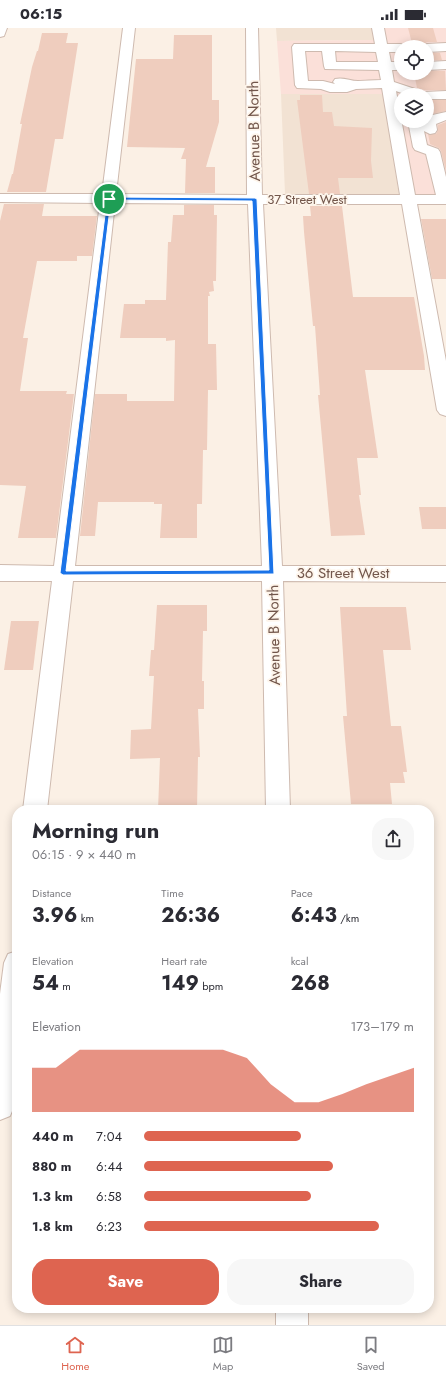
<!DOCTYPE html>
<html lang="en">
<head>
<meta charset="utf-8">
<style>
  body { margin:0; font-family:Jost,sans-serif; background:#f7f7f7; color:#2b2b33; height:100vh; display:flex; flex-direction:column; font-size:15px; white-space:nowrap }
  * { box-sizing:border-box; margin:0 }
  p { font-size:13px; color:#7c7c81 }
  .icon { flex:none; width:22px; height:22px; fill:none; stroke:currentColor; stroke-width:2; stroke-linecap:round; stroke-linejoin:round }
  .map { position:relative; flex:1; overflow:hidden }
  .sheet { position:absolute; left:12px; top:777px; width:422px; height:508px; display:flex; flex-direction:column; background:#fff; border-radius:16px; box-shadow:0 2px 10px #0003 }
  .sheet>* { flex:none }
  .buttons { position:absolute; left:394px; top:12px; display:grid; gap:8px }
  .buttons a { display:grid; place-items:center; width:40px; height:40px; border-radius:50%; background:#fff; box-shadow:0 2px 10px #0003; font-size:20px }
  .pin { position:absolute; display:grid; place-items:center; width:34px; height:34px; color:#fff; margin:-17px; border:2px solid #fff; border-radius:50%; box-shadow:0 1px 4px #0007 }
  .round { display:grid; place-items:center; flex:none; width:42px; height:42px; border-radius:16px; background:#f7f7f7 }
  .head { display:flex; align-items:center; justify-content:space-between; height:68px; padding:0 20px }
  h1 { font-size:22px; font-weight:700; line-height:30px }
  .stats { display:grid; grid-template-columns:repeat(3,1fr); gap:6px; height:68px; padding:4px 20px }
  .stats div { display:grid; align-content:center }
  .stats b { font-size:20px; font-weight:700 }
  .stats small { font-size:11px; font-weight:400 }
  .stats p { font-size:11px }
  .chart { height:112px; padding:8px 20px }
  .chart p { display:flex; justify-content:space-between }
  .chart svg { width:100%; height:72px; margin-top:4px; fill:#de6450; opacity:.7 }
  .primary-button { display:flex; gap:8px; margin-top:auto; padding:8px 20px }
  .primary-button a { flex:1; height:46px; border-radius:16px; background:#de6450; color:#fff; font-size:16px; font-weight:700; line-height:46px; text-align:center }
  .primary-button a+a { background:#f7f7f7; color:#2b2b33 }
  ul { padding:0 20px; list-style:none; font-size:13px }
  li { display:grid; grid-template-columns:64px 48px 1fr; align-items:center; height:30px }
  li i { height:10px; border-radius:5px; background:#de6450 }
  .status { display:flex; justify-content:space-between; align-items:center; height:28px; padding:0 20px; background:#fff; direction:ltr }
  .status svg { height:11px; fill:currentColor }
  .menu { display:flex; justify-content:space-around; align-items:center; height:56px; border-top:1px solid #e1e1e2; background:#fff; font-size:11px; color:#7c7c81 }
  .menu a { display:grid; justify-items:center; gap:2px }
  .menu .on { color:#de6450 }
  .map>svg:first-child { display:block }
  .residential { fill:#f2e2d3 }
  .commercial { fill:#fbe0d9; fill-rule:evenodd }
  .building { fill:#efcdbe }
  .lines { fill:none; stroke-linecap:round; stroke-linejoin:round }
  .minor-casing { stroke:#cebaaf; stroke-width:2 }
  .minor { fill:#fff; fill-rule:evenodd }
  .route { fill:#1a73e8; stroke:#fff; fill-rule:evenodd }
  .labels { text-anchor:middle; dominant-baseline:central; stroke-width:3.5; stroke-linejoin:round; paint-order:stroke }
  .far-street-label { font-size:13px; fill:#72564b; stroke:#fef5eb }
  .street-label { font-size:15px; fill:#72564b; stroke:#fef5eb }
</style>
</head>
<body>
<div class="status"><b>06:15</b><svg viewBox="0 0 49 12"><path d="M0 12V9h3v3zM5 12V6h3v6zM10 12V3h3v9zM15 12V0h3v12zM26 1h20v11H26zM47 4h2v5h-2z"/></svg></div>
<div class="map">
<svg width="446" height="1297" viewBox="0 0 446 1297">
  <rect width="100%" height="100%" fill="#fbf0e5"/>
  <g class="residential">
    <path d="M276,0H372L374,12L277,13Z"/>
    <path d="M281,66H383L399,167L285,166Z"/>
  </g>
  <g class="commercial">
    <path d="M382,0H446V166L411,167ZM401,19H427V45H401ZM401,67H427V93H401Z"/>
    <path d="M374,12L383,66H281L277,13Z"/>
  </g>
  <g class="building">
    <path d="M408,0H433L437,14H427L420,19H413Z"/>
    <path d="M42,5H68L66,15H78L63,111H55L46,164H7L12,146H13L22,96H20L32,39L37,23H38Z"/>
    <path d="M174,7H212V72H219V94L206,139H215V165H185L186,131H181L185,120L127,119L136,31H173Z"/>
    <path d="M427,25H440L442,32H427Z"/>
    <path d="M427,43H445L446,62H424L417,60L414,45H427Z"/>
    <path d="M300,67H322L323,84H332L334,98L372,100L371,133L373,150H338L340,166H309L297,72H300Z"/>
    <path d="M427,72H446V83L427,87Z"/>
    <path d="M446,94V143L441,123L439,120L430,116L428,106H436L438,102V97Z"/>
    <path d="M4,176H44L42,188H97L92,228H77V233H37L23,310H28L20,363H67L66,366H74L56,510H18L26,458L0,457V193Z"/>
    <path d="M184,177H214V187H217L216,253H213L214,263L209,264L210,268H208V316H216L217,362H208L207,422H203L202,476H197V510H160L162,476H154V474H98L95,508H80L95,366H127V373H174L175,312L166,313V310H120L124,276H145V272H166L168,214H171L173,187H184Z"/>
    <path d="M310,178H342L353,269H414L424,328L425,342H365L378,430H357L361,467H359L365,507L331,508L318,367H320L315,298H313L304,204L303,188H311Z"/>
    <path d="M421,191H446V251H432Z"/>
    <path d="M419,479H446V501H422Z"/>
    <path d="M157,577H207V603H203L202,653H204V681H198L200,729H198L197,782H158L160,730L130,731L131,702L151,701L154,648H149L151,622H154Z"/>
    <path d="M340,579H406L411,622H383L391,698H401L407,744H403L405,755H390L392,776H351L343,688H347Z"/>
    <path d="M11,593H39L33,642H4Z"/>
  </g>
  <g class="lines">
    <defs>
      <g id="minor">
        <path d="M0,0H7L4,8L0,9Z"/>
        <path d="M123,0H135L116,166L247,167L246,0H258L262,167H400L382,60L356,61L347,64H330L321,61L297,60L295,57L292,19L294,16H375L372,0H384L387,16H401L407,19H401V24H389L391,34H401V42H392L394,54L424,64L446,63V71H427V67H407L396,63L415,167H436L426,126L415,122L413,119L408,93H422V95L423,93H427L428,88L446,84V92L436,96L437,102L435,105L430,106L424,103L427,117L438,121L440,124L446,149V176H417L446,333V388L440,386L437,382L402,176H263L282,538H446V554L283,553L290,782H266L262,553H73L47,782H23L52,553H0V537L54,538L100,175L0,174V166H102ZM305,23H322L324,38L325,41L379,42L381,52C373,52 365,53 358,53C350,53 344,49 335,51L333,54L335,56L323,53H308ZM335,23L376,24L378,34H336ZM115,175L248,176L262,538H75Z"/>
        <path d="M446,15V23L427,24V19H421L427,16Z"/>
        <path d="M446,33V41L427,42V34Z"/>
        <path d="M17,923V1053L14,1078L10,1088L0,1092V966L4,935L8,926Z"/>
        <rect x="276" y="1280" width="32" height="17"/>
      </g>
    </defs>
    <use href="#minor" class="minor-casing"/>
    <use href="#minor" class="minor"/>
  </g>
  <path class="route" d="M109,169L255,170L257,171L274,546L63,547L60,545L107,171ZM111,172L252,173L269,542L66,543Z"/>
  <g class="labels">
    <g class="far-street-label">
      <text x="307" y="171">37 Street West</text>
    </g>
    <g class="street-label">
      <text transform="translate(254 103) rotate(-91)">Avenue B North</text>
      <text x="343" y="545">36 Street West</text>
      <text transform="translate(274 607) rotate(-91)">Avenue B North</text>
    </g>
  </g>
</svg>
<div class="buttons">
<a><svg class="icon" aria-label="locate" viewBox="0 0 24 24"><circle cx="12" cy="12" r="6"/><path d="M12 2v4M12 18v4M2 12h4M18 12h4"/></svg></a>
<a><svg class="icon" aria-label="layers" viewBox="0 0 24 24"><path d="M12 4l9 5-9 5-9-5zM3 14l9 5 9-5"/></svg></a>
</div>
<div class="pin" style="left:109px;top:171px;background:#1e9e55"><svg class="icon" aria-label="arrive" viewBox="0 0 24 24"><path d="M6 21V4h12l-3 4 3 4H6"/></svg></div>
<section class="sheet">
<div class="head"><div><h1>Morning run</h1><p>06:15 · 9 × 440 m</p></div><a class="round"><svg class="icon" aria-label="share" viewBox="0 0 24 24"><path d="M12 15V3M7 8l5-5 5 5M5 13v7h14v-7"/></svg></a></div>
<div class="stats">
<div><p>Distance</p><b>3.96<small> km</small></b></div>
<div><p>Time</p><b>26:36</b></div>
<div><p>Pace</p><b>6:43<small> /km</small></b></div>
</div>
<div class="stats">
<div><p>Elevation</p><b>54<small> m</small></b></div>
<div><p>Heart rate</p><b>149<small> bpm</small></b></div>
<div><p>kcal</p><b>268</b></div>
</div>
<div class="chart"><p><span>Elevation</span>173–179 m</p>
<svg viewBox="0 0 160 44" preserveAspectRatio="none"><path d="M0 44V17L10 17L20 6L30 6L40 6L50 6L60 6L70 6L80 6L90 11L100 27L110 38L120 38L130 33L140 27L150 22L160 17V44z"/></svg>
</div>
<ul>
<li><b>440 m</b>7:04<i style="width:58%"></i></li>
<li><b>880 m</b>6:44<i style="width:70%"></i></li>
<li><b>1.3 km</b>6:58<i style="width:62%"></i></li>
<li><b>1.8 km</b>6:23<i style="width:87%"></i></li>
</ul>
<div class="primary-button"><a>Save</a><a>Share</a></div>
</section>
</div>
<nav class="menu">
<a class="on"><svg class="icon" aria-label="home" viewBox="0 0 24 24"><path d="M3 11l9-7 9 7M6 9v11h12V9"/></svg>Home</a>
<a><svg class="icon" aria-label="map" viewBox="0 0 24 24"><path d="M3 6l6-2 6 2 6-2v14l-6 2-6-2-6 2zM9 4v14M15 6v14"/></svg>Map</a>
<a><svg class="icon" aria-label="saved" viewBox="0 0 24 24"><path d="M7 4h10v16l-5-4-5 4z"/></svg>Saved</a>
</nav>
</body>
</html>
